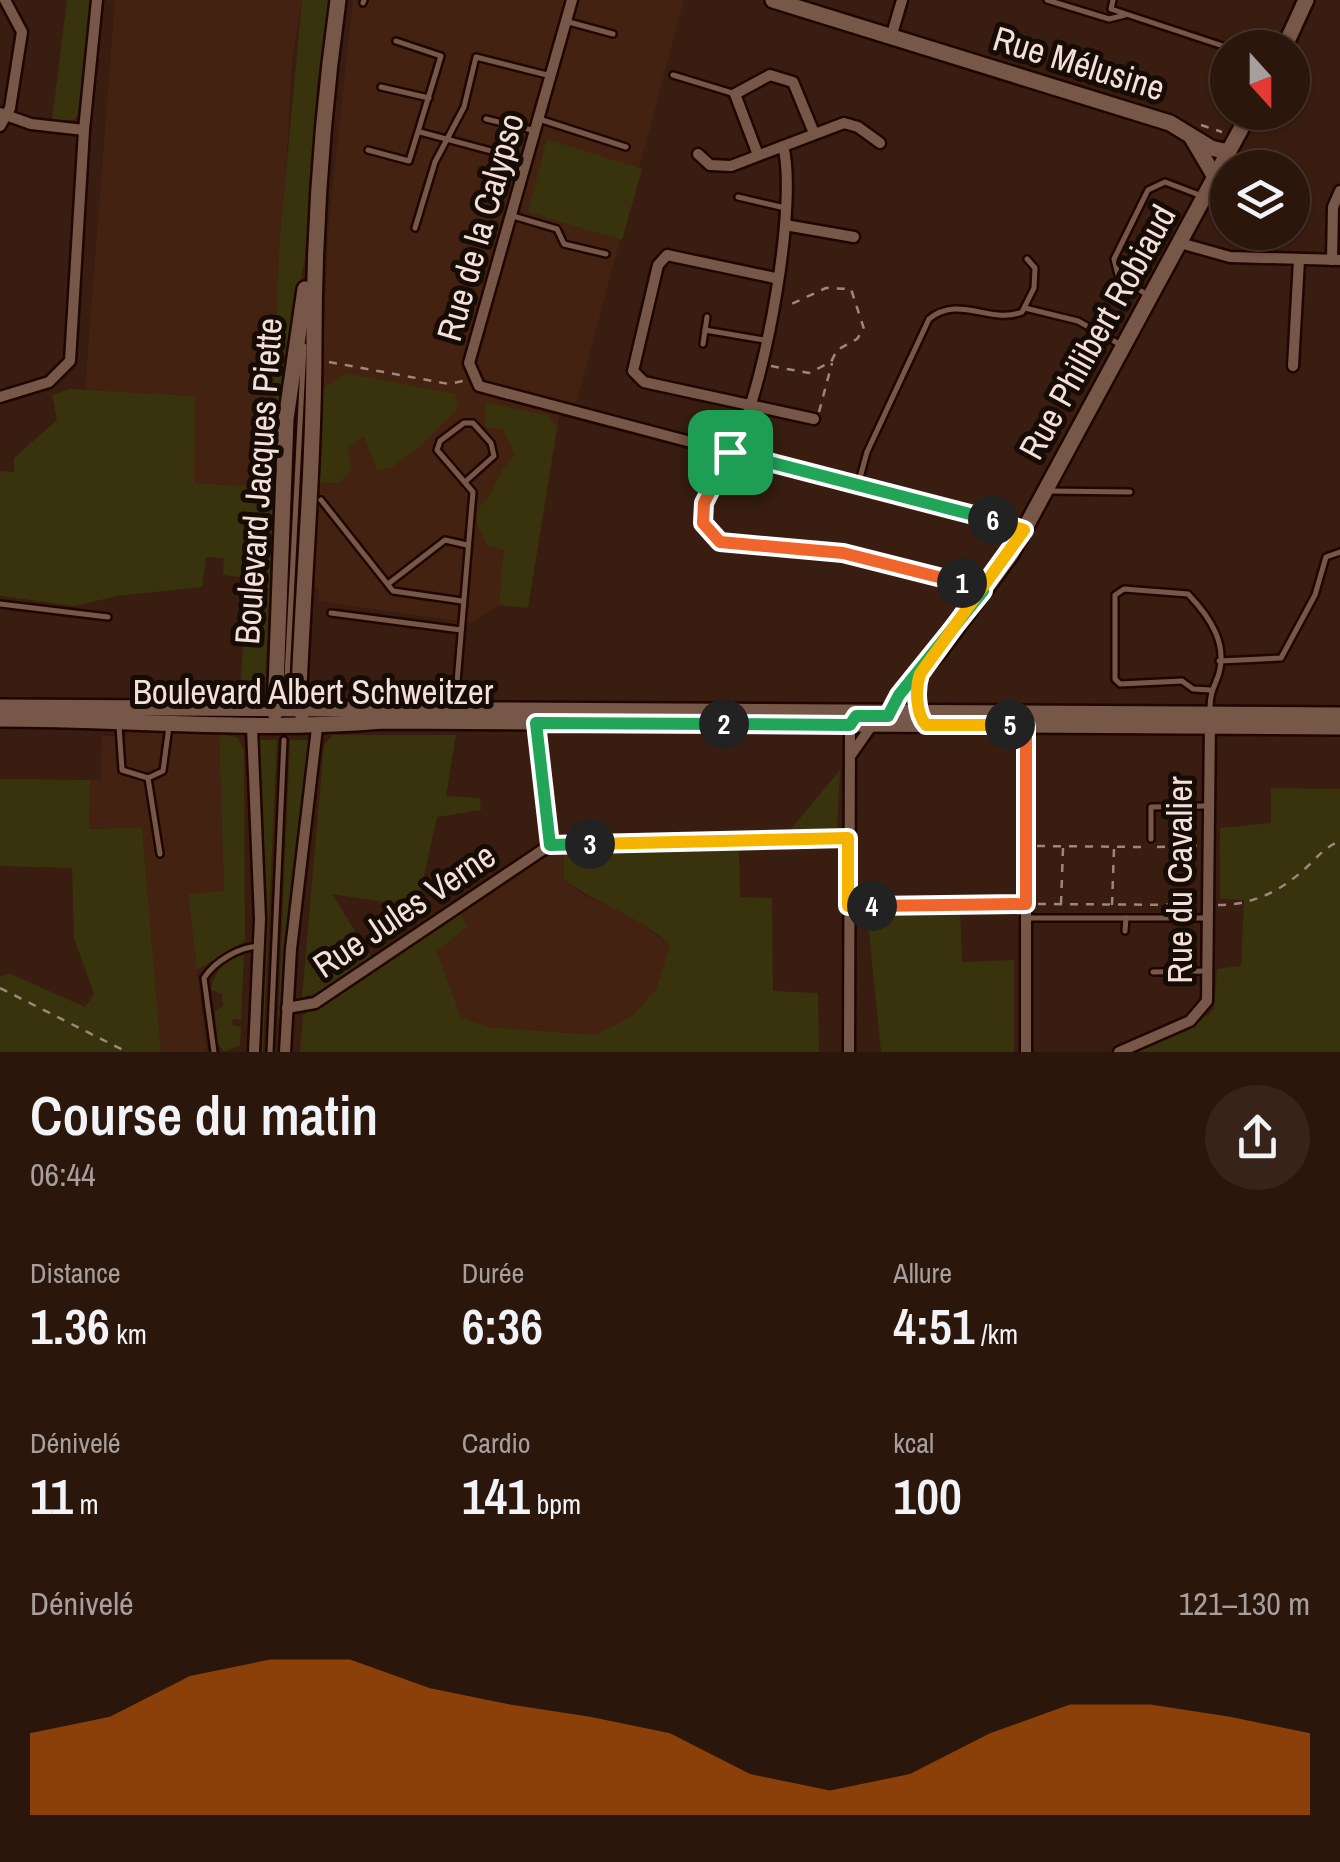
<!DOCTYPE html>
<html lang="fr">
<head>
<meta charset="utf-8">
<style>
  body { margin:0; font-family:"Archivo Narrow",sans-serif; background:#37231a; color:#f1f3f6; height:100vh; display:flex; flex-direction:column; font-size:38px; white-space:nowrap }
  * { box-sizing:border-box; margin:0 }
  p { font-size:32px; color:#a69f9d }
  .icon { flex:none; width:55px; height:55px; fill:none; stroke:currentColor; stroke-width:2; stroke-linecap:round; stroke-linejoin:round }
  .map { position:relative; height:1052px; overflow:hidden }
  .details { display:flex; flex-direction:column; background:#2b160c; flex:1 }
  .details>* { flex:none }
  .needle { width:65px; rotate:159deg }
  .controls { position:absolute; left:1210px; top:30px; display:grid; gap:20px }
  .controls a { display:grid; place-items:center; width:100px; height:100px; border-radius:50%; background:#2b160c; box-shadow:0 2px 8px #0004,0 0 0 2px #47352d; font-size:50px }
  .pin { position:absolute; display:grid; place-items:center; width:85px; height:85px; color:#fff; margin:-42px; border-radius:20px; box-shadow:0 5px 15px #0006 }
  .km { position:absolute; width:50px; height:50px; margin:-25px; border-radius:50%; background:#222; color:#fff; font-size:28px; line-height:50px; text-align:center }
  .round { display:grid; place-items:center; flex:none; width:105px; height:105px; border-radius:52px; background:#37231a }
  .summary { display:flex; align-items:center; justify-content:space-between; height:170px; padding:0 30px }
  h1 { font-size:55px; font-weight:600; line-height:75px }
  .stats { display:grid; grid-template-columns:repeat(3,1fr); gap:15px; height:170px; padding:10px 30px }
  .stats div { display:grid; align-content:center }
  .stats b { font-size:50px; font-weight:600 }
  .stats small { font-size:28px; font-weight:400 }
  .stats p { font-size:28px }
  .chart { height:280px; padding:20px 30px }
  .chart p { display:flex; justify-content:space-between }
  .chart svg { width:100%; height:180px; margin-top:10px; fill:#b45309; opacity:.7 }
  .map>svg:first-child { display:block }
  .built { fill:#442212 }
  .green { fill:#38330c }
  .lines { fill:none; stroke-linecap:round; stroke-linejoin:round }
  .lane-casing { stroke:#1f0600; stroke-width:10 }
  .street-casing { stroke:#1f0600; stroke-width:15 }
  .secondary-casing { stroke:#1f0600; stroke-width:20 }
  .path { stroke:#9d867c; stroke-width:2.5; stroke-dasharray:8 8; stroke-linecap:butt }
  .lane { stroke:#775748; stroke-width:5 }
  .street { stroke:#775748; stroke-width:10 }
  .secondary { stroke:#775748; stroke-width:15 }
  .split-1-casing { stroke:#fff; stroke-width:20 }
  .split-2-casing { stroke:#fff; stroke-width:20 }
  .split-3-casing { stroke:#fff; stroke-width:20 }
  .split-4-casing { stroke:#fff; stroke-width:20 }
  .split-5-casing { stroke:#fff; stroke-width:20 }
  .split-6-casing { stroke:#fff; stroke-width:20 }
  .split-7-casing { stroke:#fff; stroke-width:20 }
  .split-1 { stroke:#f0652b; stroke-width:12 }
  .split-2 { stroke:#22a559; stroke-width:12 }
  .split-3 { stroke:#22a559; stroke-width:12 }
  .split-4 { stroke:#f5b400; stroke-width:12 }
  .split-5 { stroke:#f0652b; stroke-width:12 }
  .split-6 { stroke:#f5b400; stroke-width:12 }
  .split-7 { stroke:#22a559; stroke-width:12 }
  .labels { text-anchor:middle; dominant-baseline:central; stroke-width:10; stroke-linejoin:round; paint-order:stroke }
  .street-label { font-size:35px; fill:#f3e0d8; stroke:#170b06 }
</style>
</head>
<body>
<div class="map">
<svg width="1340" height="1052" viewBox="0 0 1340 1052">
  <rect width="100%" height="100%" fill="#391d10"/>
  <g class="built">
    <path d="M115,0H302L292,62L273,400L274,488L194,483V396L85,390Z"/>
    <path d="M353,0H684L577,401L559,417L528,608L499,605L471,623L318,601L319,590L312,584L329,219Z"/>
    <path d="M127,732L219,733L224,892L188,895L207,1052H161L142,827L89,829L90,780L101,779L102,736L126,737Z"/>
    <path d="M564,852V880L586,896L628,913L670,945L656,991L631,1017L595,1035L489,1027L460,1018L437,952L468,926L459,913L544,858Z"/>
  </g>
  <g class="green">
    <path d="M67,0H91L78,115L73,120L52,121Z"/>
    <path d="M302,0H330L317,86L305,257L276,426L273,400L280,237Z"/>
    <path d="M547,139L642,169L622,240L528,212Z"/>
    <path d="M345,373L455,394L458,408L421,445L392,467L377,470L364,436L348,448L351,470L339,483H317L322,390Z"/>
    <path d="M69,389L195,396L194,483L274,488L265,686L249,685L247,697H240L247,578L223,575L224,558L206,557L202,587L117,596L75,606L0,596V471L14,472V458L57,420L52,395Z"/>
    <path d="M486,402L549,416L557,428L528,608L499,605L504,550L487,545L477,523L478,508C499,490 493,475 515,455L503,429L485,427Z"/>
    <path d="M219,733L238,738L244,750L245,941L197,970L188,894L224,891Z"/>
    <path d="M333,735H456L446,796L480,798L481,810L437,817L417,907L332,894L371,957L314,1000L310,995L302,997L324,745Z"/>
    <path d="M258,740H277L263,1052H258L263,911Z"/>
    <path d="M290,740H311L283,1018H278Z"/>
    <path d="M840,770L837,828L790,830Z"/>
    <path d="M0,779L90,780L89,829L142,827L161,1052H0V977L9,973L85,1007L94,994L74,938L72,868L0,866Z"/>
    <path d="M1271,788L1340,789V1052H1130L1208,1015L1214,1009L1217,969L1241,966L1244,900L1220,899V828L1271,823Z"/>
    <path d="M739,847L740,897L772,898L773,991L818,993L819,1052H300L303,1015L459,913L468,926L437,952L461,1018L489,1027L595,1035L631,1017L656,990L670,945C638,915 599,905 564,880V852Z"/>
    <path d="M890,902L960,906L962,962L1014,960V1052H881L867,912H888Z"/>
    <path d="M244,955L241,1020L233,1019L232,1025L241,1027L240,1045L224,1052L217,1042L215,1011L223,1006L222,994L211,990C214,972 225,957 244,955Z"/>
  </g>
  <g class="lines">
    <defs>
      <g id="lane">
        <path d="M1047,0L1109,19L1125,15"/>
        <path d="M1113,0L1111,9L1229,48"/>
        <path d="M363,3L364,0"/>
        <path d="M569,22L613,34"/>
        <path d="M673,75L732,93"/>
        <path d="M381,87L429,98"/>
        <path d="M486,119L532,130"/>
        <path d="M539,119L626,147"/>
        <path d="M420,132L525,160"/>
        <path d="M368,150L409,161L441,56L396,41"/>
        <path d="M738,197L785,208"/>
        <path d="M513,216L557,229L564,244L606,254"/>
        <path d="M415,228L435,162L464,107L476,57L551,76"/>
        <path d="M1147,295L1118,275L1114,259L1148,190L1165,182L1202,196"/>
        <path d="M1025,308L1078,321L1121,345"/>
        <path d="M705,330L764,340"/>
        <path d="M703,344L707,317"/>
        <path d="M858,485L867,452L929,319C959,294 991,325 1022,312L1034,288L1035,268L1027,259"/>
        <path d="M1048,491L1130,492"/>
        <path d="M321,500L393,591L462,601"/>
        <path d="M388,584L445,540L467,545"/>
        <path d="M0,604L108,617"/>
        <path d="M331,613L461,630"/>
        <path d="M1219,661L1281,658L1315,595L1326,557L1340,552"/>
        <path d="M286,697L304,346"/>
        <path d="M455,706L473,492L437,450L440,441L464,423H473L491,443L494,456L466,481"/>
        <path d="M1210,709C1210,696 1212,691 1217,679C1230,646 1210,617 1188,594L1124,589L1115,595V679L1120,684L1182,681L1193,689L1210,690"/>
        <path d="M119,726L122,770L148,778L160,854"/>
        <path d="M148,778L163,771L169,726"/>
        <path d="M1151,839V807L1206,806"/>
        <path d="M1026,918H1206"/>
        <path d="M1125,931L1126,918"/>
        <path d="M1153,972L1207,971"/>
        <path d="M214,1052L204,978C215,961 239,947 259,946"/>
        <path d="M270,1052L284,740"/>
      </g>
      <g id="street">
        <path d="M572,0L469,363L479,386L1023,530"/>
        <path d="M892,34L902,0"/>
        <path d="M0,113L31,124L84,130"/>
        <path d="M0,126L10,108L22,32L5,0"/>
        <path d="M783,146C798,201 766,379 740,432C727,459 693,498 706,530L720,542L843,553L983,591"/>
        <path d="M698,154L710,165L731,166L844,123L858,127L880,143"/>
        <path d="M758,155L735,94L770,75L793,82L814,133"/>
        <path d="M785,225L854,237"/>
        <path d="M1180,243L1230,257L1340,260"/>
        <path d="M1332,260L1333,207L1340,191"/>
        <path d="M775,278L667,255L658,265L633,371L644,382L814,419"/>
        <path d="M1293,366L1299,260"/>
        <path d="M0,397L49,382L70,361L84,130L97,0"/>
        <path d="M536,717L550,845"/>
        <path d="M1026,723V1052"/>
        <path d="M252,728L260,919L254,1052"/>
        <path d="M851,755L872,725"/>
        <path d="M287,1008L315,1003L550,845L848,838"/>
        <path d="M285,1052L291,949L317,728"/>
        <path d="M849,1052L850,725"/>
        <path d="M1119,1052L1190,1021L1207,1001L1210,721"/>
      </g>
      <g id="secondary">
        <path d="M773,0L1170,123L1211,148L1228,152"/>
        <path d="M1284,48L1306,0"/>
        <path d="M1192,138L1215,177"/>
        <path d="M0,707L1340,715"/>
        <path d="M891,712L899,695L938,653L1011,554L1250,112"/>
        <path d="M275,713L286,419L305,289"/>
        <path d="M302,713L299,688C304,573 314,458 314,343C314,228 322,115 338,0"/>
        <path d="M0,719C128,719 255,732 383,721L1340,727"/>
      </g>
    </defs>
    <use href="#lane" class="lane-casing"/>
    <use href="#street" class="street-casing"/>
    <use href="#secondary" class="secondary-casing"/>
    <g class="path">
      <path d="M1201,125L1222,132"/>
      <path d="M329,362L449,384L463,381"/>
      <path d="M771,366L809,373L831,362L837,350L857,339L864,329L851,289L826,288L785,307"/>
      <path d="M819,412L832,363"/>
      <path d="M1037,846L1144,847"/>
      <path d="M1157,847L1199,846"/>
      <path d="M1038,904L1195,905"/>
      <path d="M1061,904L1063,848"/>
      <path d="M1112,905L1114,849"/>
      <path d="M1218,905C1254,905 1283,890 1309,865C1319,855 1327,846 1340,841"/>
      <path d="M863,906L1015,904"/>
      <path d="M0,988L127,1052"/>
    </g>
    <use href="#lane" class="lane"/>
    <use href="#street" class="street"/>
    <use href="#secondary" class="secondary"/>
  </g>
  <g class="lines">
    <defs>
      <path id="split-1" d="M730,452L704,503L703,523L720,542L843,553L962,583"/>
      <path id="split-2" d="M724,724L850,725L856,716H888L899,695L983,591L962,583"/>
      <path id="split-3" d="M590,844L550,845L536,723L724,724"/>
      <path id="split-4" d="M590,844L848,838V906H872"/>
      <path id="split-5" d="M872,906L1026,904V726L1010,725"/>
      <path id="split-6" d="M993,520L1024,530L920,674C915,689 916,714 926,725H1010"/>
      <path id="split-7" d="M730,452L993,520"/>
    </defs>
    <use href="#split-1" class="split-1-casing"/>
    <use href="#split-2" class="split-2-casing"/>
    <use href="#split-3" class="split-3-casing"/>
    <use href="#split-4" class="split-4-casing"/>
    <use href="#split-5" class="split-5-casing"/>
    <use href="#split-6" class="split-6-casing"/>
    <use href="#split-7" class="split-7-casing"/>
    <use href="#split-1" class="split-1"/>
    <use href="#split-2" class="split-2"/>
    <use href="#split-3" class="split-3"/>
    <use href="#split-4" class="split-4"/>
    <use href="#split-5" class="split-5"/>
    <use href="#split-6" class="split-6"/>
    <use href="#split-7" class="split-7"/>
  </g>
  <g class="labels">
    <g class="street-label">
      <text transform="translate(1079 63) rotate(17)">Rue Mélusine</text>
      <text transform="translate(480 227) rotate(-74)">Rue de la Calypso</text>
      <text transform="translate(1097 332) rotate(-61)">Rue Philibert Robiaud</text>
      <text transform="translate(258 481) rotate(-86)">Boulevard Jacques Piette</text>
      <text x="313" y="691">Boulevard Albert Schweitzer</text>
      <text transform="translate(1179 880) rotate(-90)">Rue du Cavalier</text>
      <text transform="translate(404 910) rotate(-34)">Rue Jules Verne</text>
    </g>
  </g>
</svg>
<div class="controls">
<a><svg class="needle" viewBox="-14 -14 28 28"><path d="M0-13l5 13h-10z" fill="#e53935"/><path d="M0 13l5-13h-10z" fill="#a69f9d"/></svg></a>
<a><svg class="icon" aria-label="layers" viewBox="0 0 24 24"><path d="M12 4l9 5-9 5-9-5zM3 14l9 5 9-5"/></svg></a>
</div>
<div class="pin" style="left:730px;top:452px;background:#1e9e55"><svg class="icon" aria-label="arrive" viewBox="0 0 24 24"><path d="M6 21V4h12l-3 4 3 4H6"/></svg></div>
<b class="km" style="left:962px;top:583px">1</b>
<b class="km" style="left:724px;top:724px">2</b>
<b class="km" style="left:590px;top:844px">3</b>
<b class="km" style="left:872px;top:906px">4</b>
<b class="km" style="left:1010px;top:725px">5</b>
<b class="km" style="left:993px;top:520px">6</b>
</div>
<section class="details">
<div class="summary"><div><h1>Course du matin</h1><p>06:44</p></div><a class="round"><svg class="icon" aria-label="share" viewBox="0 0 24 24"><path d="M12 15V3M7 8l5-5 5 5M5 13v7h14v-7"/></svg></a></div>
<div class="stats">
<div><p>Distance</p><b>1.36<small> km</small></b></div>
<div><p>Durée</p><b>6:36</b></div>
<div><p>Allure</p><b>4:51<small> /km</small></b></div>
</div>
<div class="stats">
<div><p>Dénivelé</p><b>11<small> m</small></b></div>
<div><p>Cardio</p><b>141<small> bpm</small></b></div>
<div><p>kcal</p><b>100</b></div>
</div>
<div class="chart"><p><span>Dénivelé</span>121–130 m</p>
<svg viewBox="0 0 160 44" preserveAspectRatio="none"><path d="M0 44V24L10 20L20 10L30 6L40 6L50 13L60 17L70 20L80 24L90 34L100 38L110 34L120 24L130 17L140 17L150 20L160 24V44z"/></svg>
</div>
</section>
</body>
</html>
